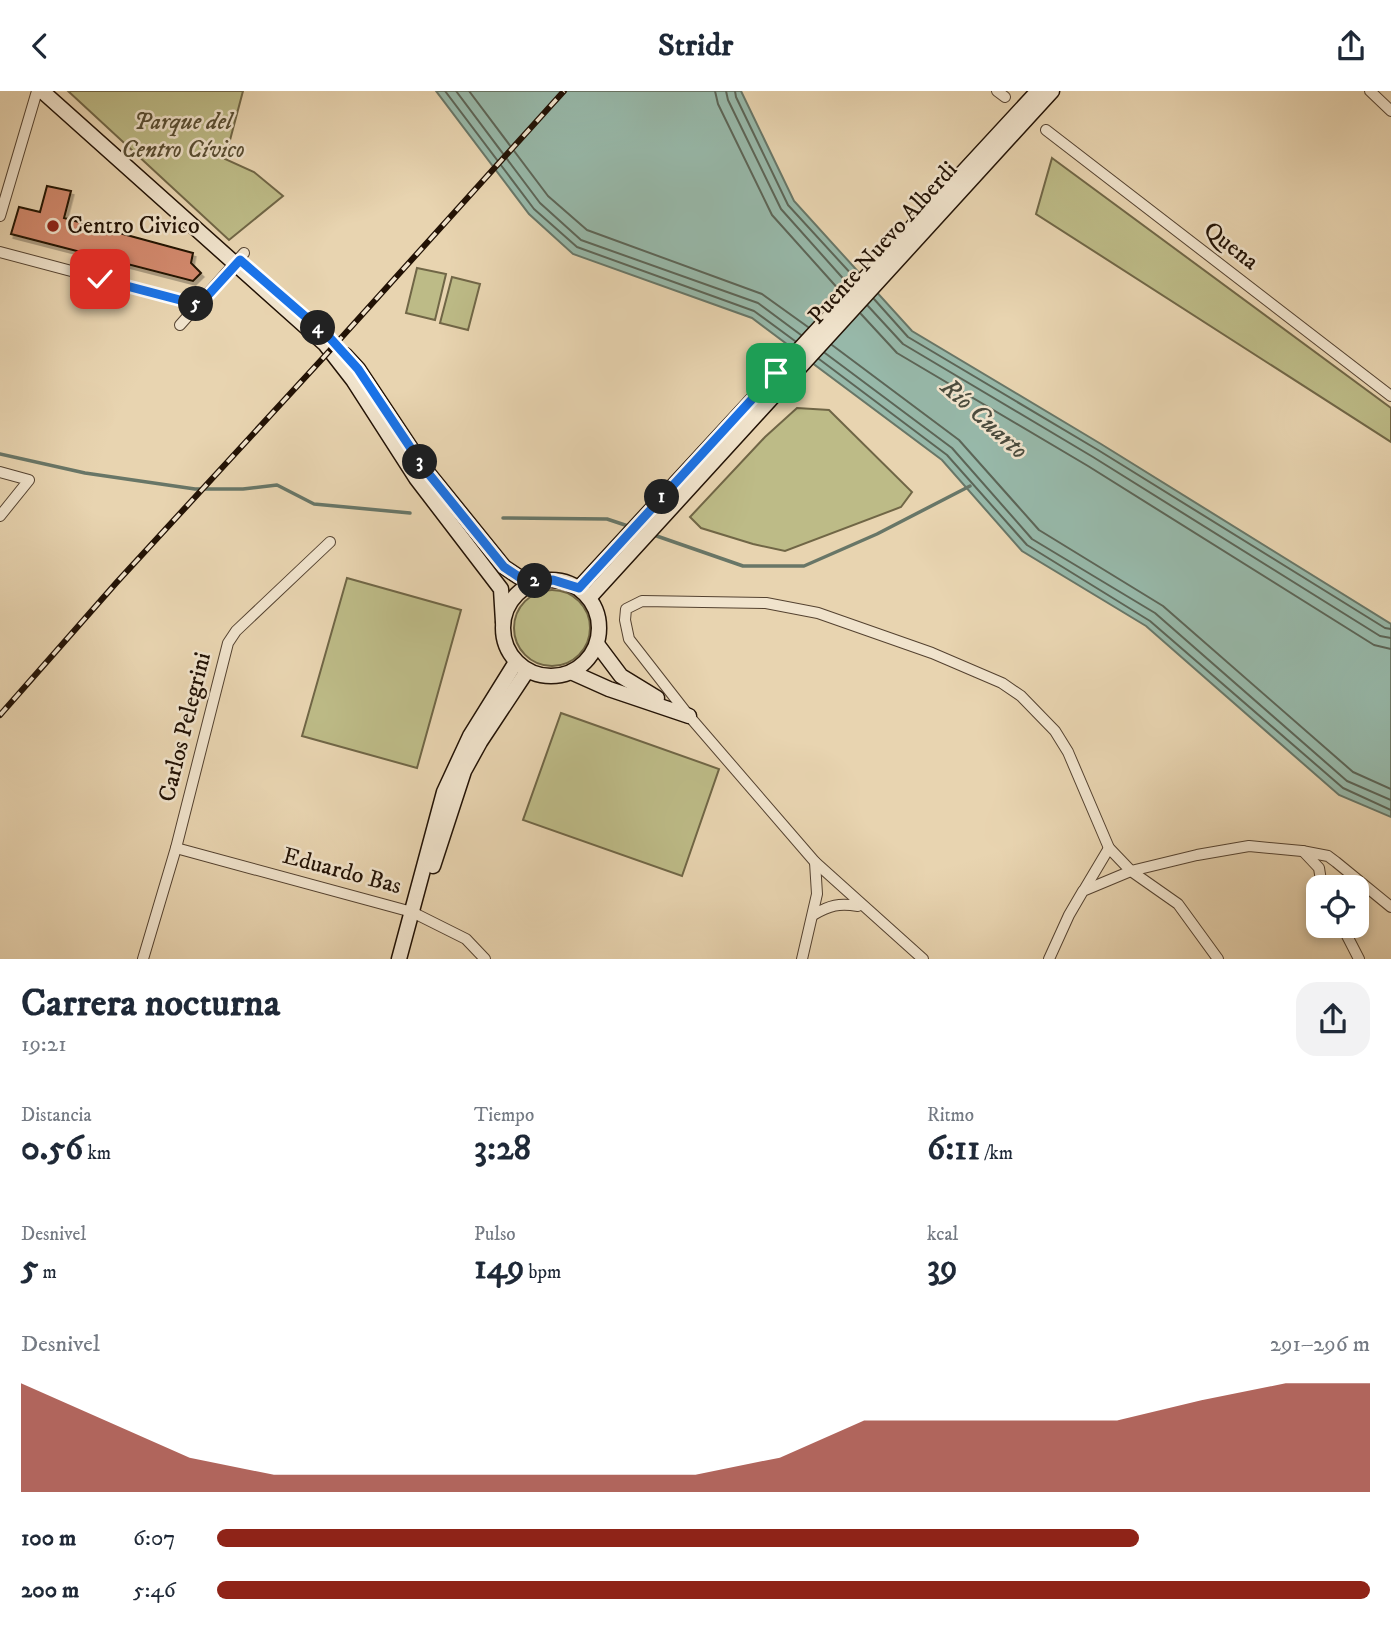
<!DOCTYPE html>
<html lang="es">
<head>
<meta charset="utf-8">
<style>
  body { margin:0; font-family:"IM FELL DW Pica",serif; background:#f2f2f3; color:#1f2937; height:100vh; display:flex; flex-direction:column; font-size:26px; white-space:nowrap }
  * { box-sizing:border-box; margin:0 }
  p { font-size:23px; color:#747a83 }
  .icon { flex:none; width:38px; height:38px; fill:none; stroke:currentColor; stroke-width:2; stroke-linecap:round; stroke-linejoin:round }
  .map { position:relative; height:868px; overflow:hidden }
  .details { display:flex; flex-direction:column; background:#fff; flex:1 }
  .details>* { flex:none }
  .controls { position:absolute; left:1306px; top:784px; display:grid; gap:14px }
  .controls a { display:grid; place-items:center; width:63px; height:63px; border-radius:14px; background:#fff; box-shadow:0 4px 10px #0003; font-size:35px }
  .pin { position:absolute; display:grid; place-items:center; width:60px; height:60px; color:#fff; margin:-30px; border-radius:14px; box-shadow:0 4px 10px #0006 }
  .km { position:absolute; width:35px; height:35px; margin:-18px; border-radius:50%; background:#222; color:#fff; font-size:19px; line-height:35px; text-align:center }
  .round { display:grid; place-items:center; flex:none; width:74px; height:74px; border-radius:21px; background:#f2f2f3 }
  .summary { display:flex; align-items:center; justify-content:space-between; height:119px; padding:0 21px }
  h1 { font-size:38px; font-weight:700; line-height:52px }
  .metrics { display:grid; grid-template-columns:repeat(3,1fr); gap:10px; height:119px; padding:7px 21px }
  .metrics div { display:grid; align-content:center }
  .metrics b { font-size:35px; font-weight:700 }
  .metrics small { font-size:19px; font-weight:400 }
  .metrics p { font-size:19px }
  .chart { height:196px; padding:14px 21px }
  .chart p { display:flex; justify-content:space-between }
  .chart svg { width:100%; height:126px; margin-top:7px; fill:#8f2418; opacity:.7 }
  ul { padding:0 21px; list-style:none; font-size:23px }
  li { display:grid; grid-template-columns:112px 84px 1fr; align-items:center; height:52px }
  li i { height:18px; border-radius:9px; background:#8f2418 }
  header { display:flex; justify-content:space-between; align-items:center; height:91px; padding:0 21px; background:#fff; font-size:32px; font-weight:700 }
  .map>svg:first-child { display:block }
  .green { fill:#bdbb87; stroke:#706646; stroke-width:2 }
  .water { fill:#97b8a9; stroke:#687667; stroke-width:2 }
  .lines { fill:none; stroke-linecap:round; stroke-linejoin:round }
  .shore { stroke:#5c6557; stroke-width:2 }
  .stream { stroke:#687667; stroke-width:3.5 }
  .building { fill:#d2896d; stroke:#221205; stroke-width:2; filter:url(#shadow) }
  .street-casing { stroke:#544230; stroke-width:12 }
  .secondary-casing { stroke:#221205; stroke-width:17 }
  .street { stroke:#f0e3cc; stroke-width:10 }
  .secondary { stroke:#f0e3cc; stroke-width:14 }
  .rail-casing { stroke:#221205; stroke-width:6 }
  .rail { stroke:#f0e3cc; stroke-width:3.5; stroke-dasharray:10; stroke-linecap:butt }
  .route-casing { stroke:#fff; stroke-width:14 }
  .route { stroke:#1a73e8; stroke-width:9 }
  .poi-dot { fill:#8f2418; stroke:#f0e3cc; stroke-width:2.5 }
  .labels { text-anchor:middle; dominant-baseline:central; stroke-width:5; stroke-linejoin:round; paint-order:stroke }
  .park-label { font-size:24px; font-style:italic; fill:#584d32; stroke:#f0e3cc }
  .poi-label { font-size:24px; fill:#221205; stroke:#f0e3cc; text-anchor:start }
  .street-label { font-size:24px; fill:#221205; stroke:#f0e3cc }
  .water-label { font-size:26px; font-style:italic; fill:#4b4c3e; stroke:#f0e3cc }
</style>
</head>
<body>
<header><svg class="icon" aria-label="back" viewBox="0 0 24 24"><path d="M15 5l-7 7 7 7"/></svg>Stridr<svg class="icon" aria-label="share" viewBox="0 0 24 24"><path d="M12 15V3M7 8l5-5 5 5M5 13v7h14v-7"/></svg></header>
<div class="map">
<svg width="1391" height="868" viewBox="0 0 1391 868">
  <defs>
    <filter id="shadow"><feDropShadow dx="2.5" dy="4" stdDeviation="0" flood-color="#0004"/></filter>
  </defs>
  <rect width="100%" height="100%" fill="#e8d4b0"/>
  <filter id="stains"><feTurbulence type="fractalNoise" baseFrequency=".00286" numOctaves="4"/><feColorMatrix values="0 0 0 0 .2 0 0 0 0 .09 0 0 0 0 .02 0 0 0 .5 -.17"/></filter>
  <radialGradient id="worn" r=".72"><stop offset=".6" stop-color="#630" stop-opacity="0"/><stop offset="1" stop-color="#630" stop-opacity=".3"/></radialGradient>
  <g class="green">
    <path d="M68,0H243L225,68L254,81L283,105L229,149Z"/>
    <path d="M1052,67L1391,317V351L1036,123Z"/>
    <path d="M417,177L446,183L435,229L406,222Z"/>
    <path d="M452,186L480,193L468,239L440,232Z"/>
    <path d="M797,317L829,319L912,401L901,416L785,460L753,453L701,437L690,426L765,346Z"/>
    <path d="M347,487L461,519L417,677L302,645Z"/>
    <circle cx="552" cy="537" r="38"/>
    <path d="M561,622L719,678L682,785L523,729Z"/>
  </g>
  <path class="water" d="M436,0H741L794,110L912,240L1101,353L1391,533V726L1339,704L1146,535L1022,460L942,369L752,227L573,163L529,123Z"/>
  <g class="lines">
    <g class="shore">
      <path d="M445,0L534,118L577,156L754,220L795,250"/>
      <path d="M456,0L540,112L581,149L758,212L801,244"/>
      <path d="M469,0L548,105L587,139L762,203L808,236"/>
      <path d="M715,0L718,13L772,124L841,201"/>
      <path d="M726,0L728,9L781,118L848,193"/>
      <path d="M735,0L736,6L788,114L854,186"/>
      <path d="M874,208L908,246L1098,359L1385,537L1391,538"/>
      <path d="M868,215L903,253L1093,366L1380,545L1391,547"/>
      <path d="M861,223L897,262L1088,375L1374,554L1391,558"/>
      <path d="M832,254L959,349L1039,439L1163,515L1353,681L1391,698"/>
      <path d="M825,262L952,357L1032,448L1155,522L1347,690L1391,709"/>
      <path d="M819,268L947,364L1027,454L1150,530L1343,697L1391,719"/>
    </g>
    <g class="stream">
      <path d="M0,363L85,382L195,398H243L277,394L314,413L410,422"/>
      <path d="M503,427L607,428L631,436"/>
      <path d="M651,443L743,475H804L877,443L970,395"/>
    </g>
  </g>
  <path class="building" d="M47,95L71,100L64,127L193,162L191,172L201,182L193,190L11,143L19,116L40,121Z"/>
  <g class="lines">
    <defs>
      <g id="street">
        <path d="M997,0L1005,6"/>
        <path d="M1370,0L1391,20"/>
        <path d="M1046,39L1391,305"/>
        <path d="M0,125L37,0"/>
        <path d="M0,161L199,214"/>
        <path d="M180,234L244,162"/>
        <path d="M0,381L29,389L0,425"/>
        <path d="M176,757L412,821L466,848L485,868"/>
        <path d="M1303,760L1319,777L1322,796"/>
        <path d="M1084,799L1109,757"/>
        <path d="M813,824C830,814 839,812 858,815"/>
        <path d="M1342,835L1359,868"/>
        <path d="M143,868L176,757L228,552L236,540L330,451"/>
        <path d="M802,868L817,803L815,771"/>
        <path d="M923,868L815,771L689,625L629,548L625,529L626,518L642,510L766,512L818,522L932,562L1002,592L1021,605L1055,640L1068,661L1109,757L1131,780L1197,764L1249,755L1302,760L1328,765L1336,771L1391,816"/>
        <path d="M1049,868L1069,824L1083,800L1131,780L1178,813L1218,868"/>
      </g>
      <g id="secondary">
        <path d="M42,0L325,253L353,289L416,387L501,498L503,531"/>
        <path d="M345,264L358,278L424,377L504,476L519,486L538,491"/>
        <circle cx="551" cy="537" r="48"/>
        <path d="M579,497L1038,0"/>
        <path d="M589,507L1052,0"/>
        <path d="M597,553L621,585L657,607"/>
        <path d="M571,581L609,598L689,625"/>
        <path d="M433,775L464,680L480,651L527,580"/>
        <path d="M399,868L444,701L470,645L516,571"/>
      </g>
    </defs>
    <use href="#street" class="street-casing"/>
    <use href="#secondary" class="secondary-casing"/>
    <use href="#street" class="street"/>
    <use href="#secondary" class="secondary"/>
    <defs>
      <path id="rail" d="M0,624L117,491L323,267L564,0"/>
    </defs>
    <use href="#rail" class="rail-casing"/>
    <use href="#rail" class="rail"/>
  </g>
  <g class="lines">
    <defs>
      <path id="route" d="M100,188L199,214L240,169L330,247L358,278L424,377L504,476L519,486L538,491L553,489L579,497L776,282"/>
    </defs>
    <use href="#route" class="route-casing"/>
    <use href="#route" class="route"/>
  </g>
  <circle class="poi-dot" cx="53" cy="135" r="7"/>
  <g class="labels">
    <g class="park-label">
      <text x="183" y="31">Parque del<tspan x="183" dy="28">Centro Cívico</tspan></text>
    </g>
    <g class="poi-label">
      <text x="67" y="135">Centro Civico</text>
    </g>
    <g class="street-label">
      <text transform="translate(883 152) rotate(-48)">Puente Nuevo Alberdi</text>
      <text transform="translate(1231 155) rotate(38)">Quena</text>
      <text transform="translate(185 636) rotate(-76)">Carlos Pelegrini</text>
      <text transform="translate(342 780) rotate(15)">Eduardo Bas</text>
    </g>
    <g class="water-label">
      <text transform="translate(984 328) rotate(42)">Río Cuarto</text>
    </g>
  </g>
  <rect width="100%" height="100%" filter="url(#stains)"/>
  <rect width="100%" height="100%" fill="url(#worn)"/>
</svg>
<div class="controls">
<a><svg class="icon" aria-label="locate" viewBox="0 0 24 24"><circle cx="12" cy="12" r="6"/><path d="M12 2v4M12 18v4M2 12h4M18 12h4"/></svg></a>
</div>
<div class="pin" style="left:776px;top:282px;background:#1e9e55"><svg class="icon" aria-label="arrive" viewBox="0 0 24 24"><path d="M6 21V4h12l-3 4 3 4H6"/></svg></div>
<div class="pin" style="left:100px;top:188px;background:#d93025"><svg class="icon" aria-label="check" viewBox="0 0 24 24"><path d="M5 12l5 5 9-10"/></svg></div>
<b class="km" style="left:662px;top:406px">1</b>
<b class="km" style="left:535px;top:490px">2</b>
<b class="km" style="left:420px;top:371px">3</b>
<b class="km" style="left:318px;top:237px">4</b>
<b class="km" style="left:196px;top:213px">5</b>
</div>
<section class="details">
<div class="summary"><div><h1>Carrera nocturna</h1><p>19:21</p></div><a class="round"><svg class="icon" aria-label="share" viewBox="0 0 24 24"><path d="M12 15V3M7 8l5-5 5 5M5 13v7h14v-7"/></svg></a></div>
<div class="metrics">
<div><p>Distancia</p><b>0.56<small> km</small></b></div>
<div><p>Tiempo</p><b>3:28</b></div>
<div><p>Ritmo</p><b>6:11<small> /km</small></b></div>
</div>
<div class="metrics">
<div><p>Desnivel</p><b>5<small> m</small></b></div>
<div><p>Pulso</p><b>149<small> bpm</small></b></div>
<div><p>kcal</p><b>39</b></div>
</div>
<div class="chart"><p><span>Desnivel</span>291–296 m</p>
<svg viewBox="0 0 160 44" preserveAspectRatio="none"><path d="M0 44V6L10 19L20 32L30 38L40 38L50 38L60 38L70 38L80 38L90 32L100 19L110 19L120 19L130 19L140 12L150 6L160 6V44z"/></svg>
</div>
<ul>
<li><b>100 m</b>6:07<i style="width:80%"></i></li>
<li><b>200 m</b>5:46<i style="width:100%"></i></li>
</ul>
</section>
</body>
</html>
